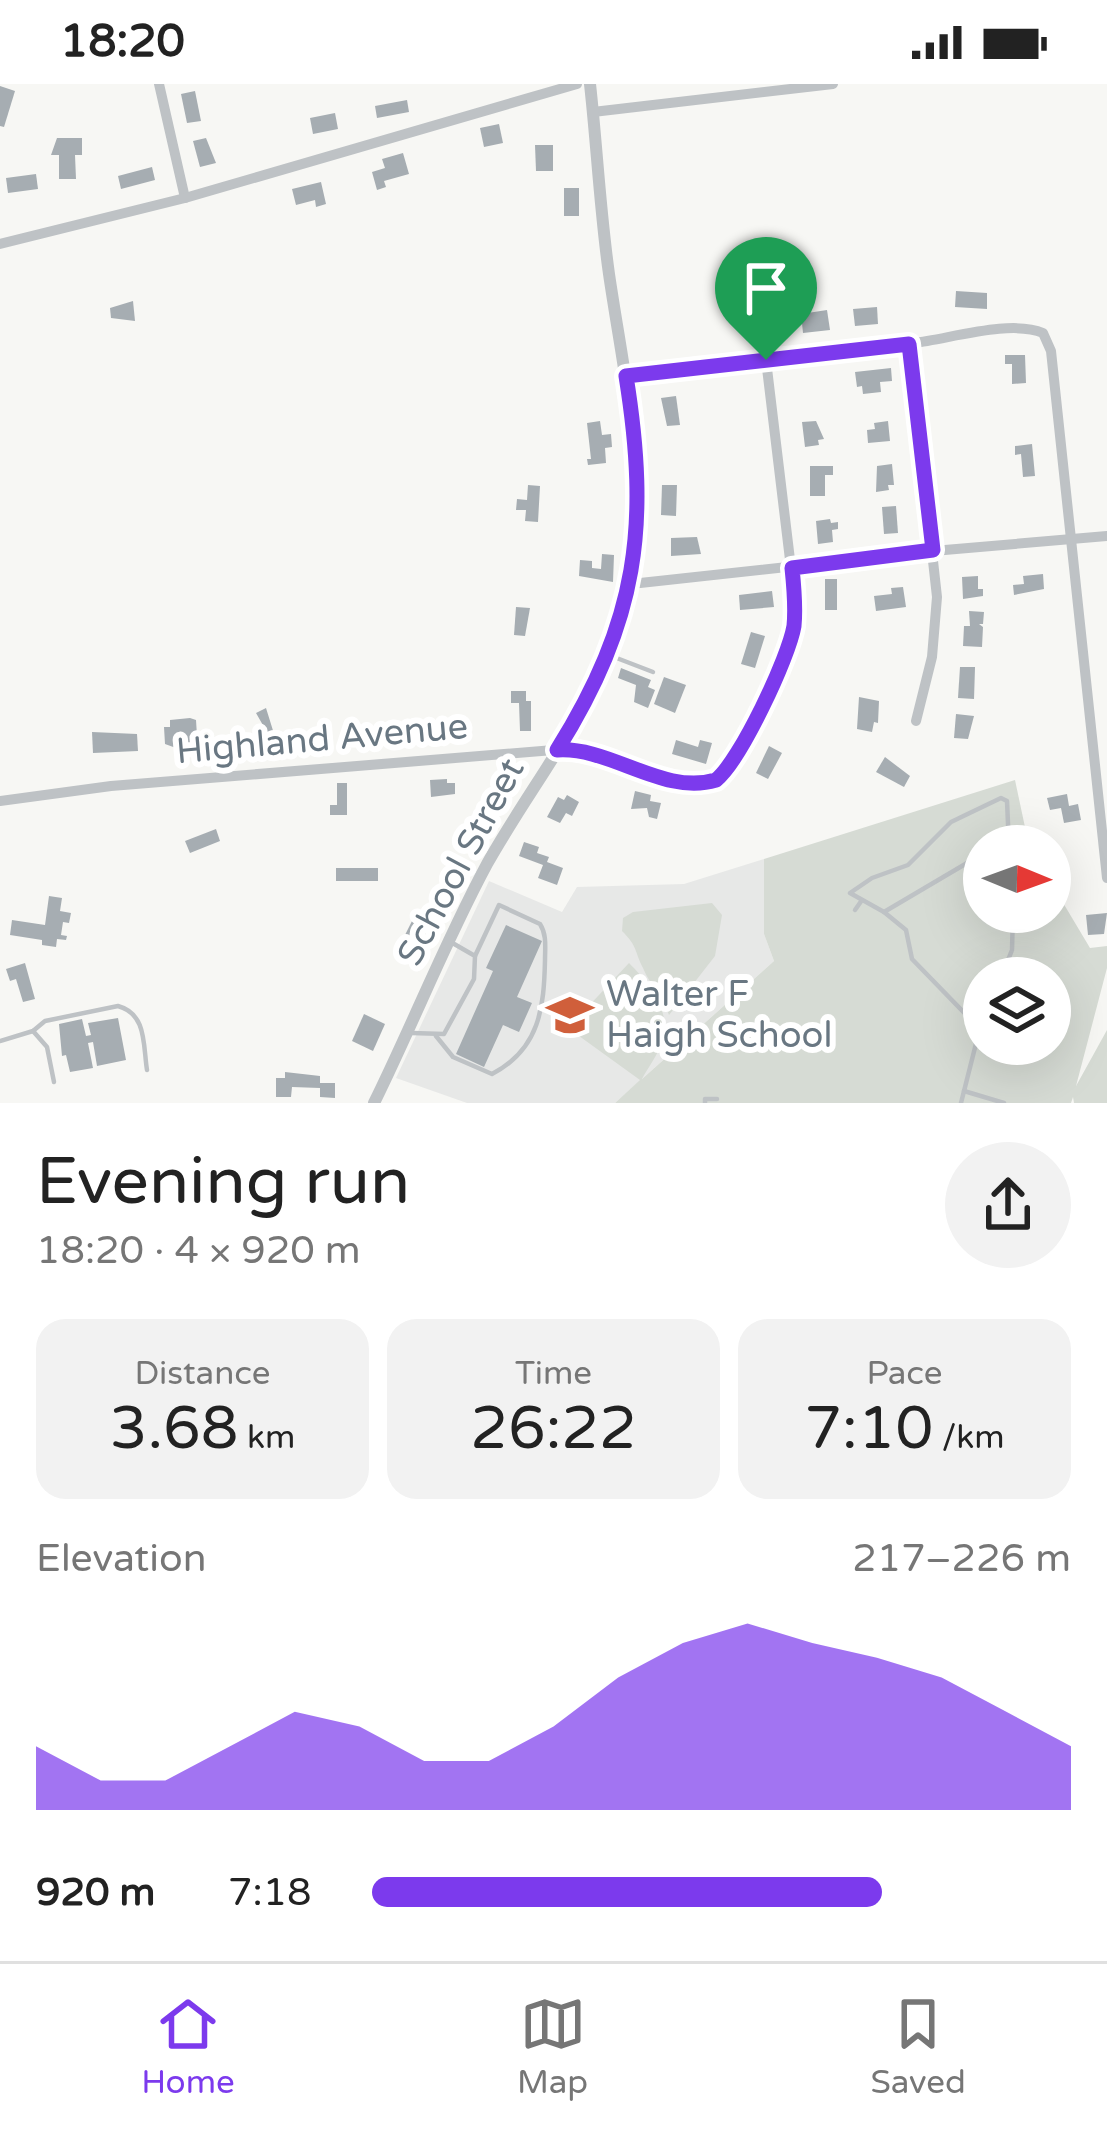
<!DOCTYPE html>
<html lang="en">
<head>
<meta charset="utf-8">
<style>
  body { margin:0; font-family:"Varela Round",sans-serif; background:#f2f2f2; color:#222; height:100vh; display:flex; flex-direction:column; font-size:45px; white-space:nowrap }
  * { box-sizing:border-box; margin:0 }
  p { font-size:39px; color:#767676 }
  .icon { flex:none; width:66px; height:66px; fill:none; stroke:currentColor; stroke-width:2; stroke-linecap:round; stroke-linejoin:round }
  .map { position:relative; height:1019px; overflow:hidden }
  .panel { display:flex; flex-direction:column; background:#fff; flex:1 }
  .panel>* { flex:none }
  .needle { width:78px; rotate:91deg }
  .controls { position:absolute; left:963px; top:741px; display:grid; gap:24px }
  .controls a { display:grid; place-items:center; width:108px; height:108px; border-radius:50%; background:#fff; box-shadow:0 12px 48px #0002; font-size:60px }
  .pin { position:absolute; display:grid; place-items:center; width:102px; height:102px; color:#fff; margin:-123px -51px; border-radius:50% 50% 50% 0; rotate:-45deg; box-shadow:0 0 12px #0007 }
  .pin .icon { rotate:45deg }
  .round { display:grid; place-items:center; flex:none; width:126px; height:126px; border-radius:63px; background:#f2f2f2 }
  .overview { display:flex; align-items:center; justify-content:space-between; height:204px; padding:0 36px }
  h1 { font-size:66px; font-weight:600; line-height:90px }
  .figures { display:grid; grid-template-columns:repeat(3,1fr); gap:18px; height:204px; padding:12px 36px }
  .figures div { display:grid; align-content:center; border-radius:30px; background:#f2f2f2; text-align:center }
  .figures b { font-size:60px; font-weight:600 }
  .figures small { font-size:33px; font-weight:400 }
  .figures p { font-size:33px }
  .chart { height:336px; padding:24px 36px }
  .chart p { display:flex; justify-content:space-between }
  .chart svg { width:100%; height:216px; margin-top:12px; fill:#7c3aed; opacity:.7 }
  ul { padding:0 36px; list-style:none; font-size:39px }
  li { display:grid; grid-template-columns:192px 144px 1fr; align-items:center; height:90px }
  li i { height:30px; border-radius:15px; background:#7c3aed }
  .status { display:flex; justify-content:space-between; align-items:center; height:84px; padding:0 60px; background:#fff; direction:ltr }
  .status svg { height:33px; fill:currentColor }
  .menu { display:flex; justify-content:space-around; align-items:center; height:168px; border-top:3px solid #e0e0e0; background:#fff; font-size:33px; color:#767676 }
  .menu a { display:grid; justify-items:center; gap:6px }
  .menu .on { color:#7c3aed }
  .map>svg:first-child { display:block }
  .built { fill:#e7e8e7 }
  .green { fill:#d6dbd4; fill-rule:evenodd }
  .building { fill:#a6adb2 }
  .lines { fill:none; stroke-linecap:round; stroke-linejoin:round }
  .service { stroke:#bec2c5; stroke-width:4.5 }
  .minor { stroke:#bec2c5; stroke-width:10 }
  .tertiary { stroke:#bec2c5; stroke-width:12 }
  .route-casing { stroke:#fff; stroke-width:24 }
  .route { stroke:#7c3aed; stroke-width:15 }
  .labels { text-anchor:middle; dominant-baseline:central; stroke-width:12; stroke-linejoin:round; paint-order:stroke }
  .street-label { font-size:36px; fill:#697782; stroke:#fff }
  .poi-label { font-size:36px; fill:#697782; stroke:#fff; text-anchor:start }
</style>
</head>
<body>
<div class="status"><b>18:20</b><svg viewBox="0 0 49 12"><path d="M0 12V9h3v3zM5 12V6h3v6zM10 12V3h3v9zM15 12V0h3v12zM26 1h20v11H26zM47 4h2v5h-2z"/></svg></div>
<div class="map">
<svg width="1107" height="1019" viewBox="0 0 1107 1019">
  <rect width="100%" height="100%" fill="#f7f7f4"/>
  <path class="built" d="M764,775V850L774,877L615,1019H467L396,994L489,797L562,828L577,803L684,800Z"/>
  <g class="green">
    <path d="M1015,696L1029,762H984V828H1050V797L1090,864L1107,862V884L1076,1002L1107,946V1019H1074L1073,1013L1071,1019H615L640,996L568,944L629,879C651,901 675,931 660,963C655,975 646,987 642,995L774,877L764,850V775ZM984,894H1050V960H984Z"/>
    <path d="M712,819L722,831L715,872L669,931C663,913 650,901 643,884C634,866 638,863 622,847L623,834L633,828Z"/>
  </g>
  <g class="building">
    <path d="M0,2L15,7L4,43L0,42Z"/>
    <path d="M195,7L201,37L187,39L181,10Z"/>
    <path d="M407,16L409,28L377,34L375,22Z"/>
    <path d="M335,29L338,45L313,50L310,34Z"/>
    <path d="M499,40L503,59L484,63L480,44Z"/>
    <path d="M57,54H82V71H75L76,95H59V71H51Z"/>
    <path d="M206,54L216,79L200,83L193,57Z"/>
    <path d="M535,61H553V87H536Z"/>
    <path d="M403,69L409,90L384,97L386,103L377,106L372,88L385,84L382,75Z"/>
    <path d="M152,83L155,96L121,105L118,92Z"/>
    <path d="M36,90L38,105L8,109L6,94Z"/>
    <path d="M321,98L326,120L316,123L315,116L296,121L292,105Z"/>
    <rect x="564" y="104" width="15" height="28"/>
    <path d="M956,207L987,209V225L955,223Z"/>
    <path d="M133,217L135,237L111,234L110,224Z"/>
    <path d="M877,223L878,240L855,242L853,225Z"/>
    <path d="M827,226L830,246L803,249L801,230Z"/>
    <path d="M1005,271H1025L1026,299L1012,300V280H1005Z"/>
    <path d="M891,284L892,297L880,298L881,308L863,310L862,302L857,303L855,288Z"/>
    <path d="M676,312L680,341L667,342L661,314Z"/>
    <path d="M600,337L602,351L611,350L612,363L605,364L606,379L588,381L587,375H591L587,339Z"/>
    <path d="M816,337L824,355L818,356L819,361L805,363L802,338Z"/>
    <path d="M888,337L890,357L868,359L867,346L875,345L874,339Z"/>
    <path d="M1032,360L1035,392L1023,393L1021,370L1015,371V362Z"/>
    <path d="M892,380L894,401H888L889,406L876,408L877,382Z"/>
    <path d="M810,382H833V391H825V412H810Z"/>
    <path d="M528,401L540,402L538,438L525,437L526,426H516L517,415L527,416Z"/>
    <path d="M662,401H677L676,432L661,431Z"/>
    <path d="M896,422L898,449L884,450L882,423Z"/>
    <path d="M830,435L831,439L838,438V445L832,446L833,458L818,460L816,437Z"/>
    <path d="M697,453L701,470L671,472V454Z"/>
    <path d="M602,470L614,471L613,498L579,492L580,476L592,477V484L601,485Z"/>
    <path d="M1043,490L1044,505L1014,511L1013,501L1024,500L1023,492Z"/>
    <path d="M978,492V505H983V512L963,515L962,493Z"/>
    <rect x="825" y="495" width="12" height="31"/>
    <path d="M903,503L906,523L876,527L874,512L892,510L891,504Z"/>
    <path d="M772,507L774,523L740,526L739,511Z"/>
    <path d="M516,523L530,524L525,552L514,551Z"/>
    <path d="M969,527L984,528L983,540H979L983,543L982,563L963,562L964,542H970Z"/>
    <path d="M751,548L765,552L755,584L741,580Z"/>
    <path d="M960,583H975L974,615L958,614Z"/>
    <path d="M621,584L651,596L648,603L655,606L648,624L634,618L636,601L618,594Z"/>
    <path d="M664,593L686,601L675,629L654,620Z"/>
    <path d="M511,607H526V617H531V647H520L519,619H511Z"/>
    <path d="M859,613L879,617L878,639L874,638L872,648L857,645Z"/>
    <path d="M266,624L275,653H279L280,669L270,670L268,650L256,629Z"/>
    <path d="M956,630L974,632L968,655L954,654Z"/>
    <path d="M190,634L196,636L197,652L193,659L176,664L165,660L164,643H170V636Z"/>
    <path d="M92,648L137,650L138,667L93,669Z"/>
    <path d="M676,656L698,663L700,656L712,659L706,680L672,670Z"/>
    <path d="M769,662L782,669L768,695L756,689Z"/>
    <path d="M885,673L910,692L904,703L876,688Z"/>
    <path d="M447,695V699H455V710L431,713L430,696Z"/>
    <path d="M337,699H347V731H330V721H337Z"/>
    <path d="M635,707L651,711L650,717L661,719L657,735L649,733L647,724L631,725Z"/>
    <path d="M1067,710L1069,722L1078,720L1081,736L1064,739L1061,724L1050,726L1047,714Z"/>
    <path d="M567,711L579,718L572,732L566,729L560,739L547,733L558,713L564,716Z"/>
    <path d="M216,745L220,757L190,769L185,757Z"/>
    <path d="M524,758L539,763L537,769L549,773L547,778L563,784L557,801L538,794L543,781L519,772Z"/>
    <rect x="336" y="784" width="42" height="13"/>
    <path d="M49,812L62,814L60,827L71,829L69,839L63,838L61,851L67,852L66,856L57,855L56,863L42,861V856L10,851L12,836L45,841Z"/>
    <path d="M416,829L429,836L418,860L404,853Z"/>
    <path d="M1107,829L1104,850L1088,851L1086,831Z"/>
    <path d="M506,841L542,857L517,913L532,919L519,948L503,941L484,983L456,970L493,887L486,884Z"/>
    <path d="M25,879L35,915L23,918L16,895L10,897L6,885Z"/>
    <path d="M364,930L385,940L373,967L352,957Z"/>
    <path d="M118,934L126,976L97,982L93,958L88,959L93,984L70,988L66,971L62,972L59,940L82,935L86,952L91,951L88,939Z"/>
    <path d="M285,988L320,992V999H335V1014L320,1013V1004L292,1003L291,1013H276V994H285Z"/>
  </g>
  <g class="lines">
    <g class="service">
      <path d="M614,573L653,588"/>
      <path d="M855,826L862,816"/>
      <path d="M884,828L984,769"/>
      <path d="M1001,894L1012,866L1013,828"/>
      <path d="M978,943L912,875L906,846L884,828L850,809L872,794L908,781L951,738L1001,714L1007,717L1009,762"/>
      <path d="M33,947L47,963L54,998"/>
      <path d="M412,949L444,950L474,895L475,872L449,857"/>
      <path d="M436,952L453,973L492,990C540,965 544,923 545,876C545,863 547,851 540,840L499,821L475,872"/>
      <path d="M0,957L33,947L45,937L118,922C147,930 143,961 147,986"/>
      <path d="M964,1007L1004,1019"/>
      <path d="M705,1019V1015H717"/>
      <path d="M961,1019L984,928"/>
    </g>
    <g class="minor">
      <path d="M159,0L185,114"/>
      <path d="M593,28L833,0"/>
      <path d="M0,160L185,114L577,0"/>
      <path d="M909,260L937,513L932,573L916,637"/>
      <path d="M626,292C722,281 818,272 914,259C949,255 1011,235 1043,249L1051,267L1107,794"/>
      <path d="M631,500L933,467L1107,452"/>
      <path d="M0,717L111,702L566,665L683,698L716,696C741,676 780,589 791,556C795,541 795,525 794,509L766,276"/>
    </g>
    <path class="tertiary" d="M374,1019C413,940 445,858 487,780C538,689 613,603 631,498C649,394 624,293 609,190C600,127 597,63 590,0"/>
  </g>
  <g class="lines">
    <defs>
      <path id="route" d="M909,260L933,466L792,484C794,503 796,522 794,542C789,573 740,677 716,696C663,712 610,662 557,666C638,536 650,442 626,292Z"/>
    </defs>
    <use href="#route" class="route-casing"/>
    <use href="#route" class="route"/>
  </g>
  <defs>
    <symbol id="school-bare" viewBox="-9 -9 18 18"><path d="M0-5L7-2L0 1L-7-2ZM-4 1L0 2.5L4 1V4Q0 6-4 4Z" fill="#d05f3b" stroke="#fff" stroke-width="2.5" paint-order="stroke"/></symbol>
  </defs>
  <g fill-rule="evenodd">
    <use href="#school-bare" x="537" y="898" width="66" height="66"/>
  </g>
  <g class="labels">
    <g class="street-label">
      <text transform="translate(322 655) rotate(-5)">Highland Avenue</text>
      <text transform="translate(461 778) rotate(-62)">School Street</text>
    </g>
    <g class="poi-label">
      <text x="606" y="910">Walter F<tspan x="606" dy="41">Haigh School</tspan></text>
    </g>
  </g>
</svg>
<div class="controls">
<a><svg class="needle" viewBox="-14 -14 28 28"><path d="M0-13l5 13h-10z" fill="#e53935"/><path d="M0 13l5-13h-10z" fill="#767676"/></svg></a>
<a><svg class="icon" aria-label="layers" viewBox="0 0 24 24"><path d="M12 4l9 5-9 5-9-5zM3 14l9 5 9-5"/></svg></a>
</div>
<div class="pin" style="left:766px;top:276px;background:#1e9e55"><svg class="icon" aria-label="arrive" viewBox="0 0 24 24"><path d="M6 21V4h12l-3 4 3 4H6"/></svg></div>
</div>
<section class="panel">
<div class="overview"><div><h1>Evening run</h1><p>18:20 · 4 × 920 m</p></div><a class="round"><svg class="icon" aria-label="share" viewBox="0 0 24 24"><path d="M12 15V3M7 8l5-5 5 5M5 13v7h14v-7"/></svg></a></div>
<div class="figures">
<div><p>Distance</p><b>3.68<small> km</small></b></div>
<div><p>Time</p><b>26:22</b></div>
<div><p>Pace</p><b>7:10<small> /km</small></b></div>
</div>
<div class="chart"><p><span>Elevation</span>217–226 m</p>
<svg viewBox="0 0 160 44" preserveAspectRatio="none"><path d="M0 44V31L10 38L20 38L30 31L40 24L50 27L60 34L70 34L80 27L90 17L100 10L110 6L120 10L130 13L140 17L150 24L160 31V44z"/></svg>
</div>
<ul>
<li><b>920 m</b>7:18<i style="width:73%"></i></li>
</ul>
</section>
<nav class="menu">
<a class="on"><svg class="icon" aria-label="home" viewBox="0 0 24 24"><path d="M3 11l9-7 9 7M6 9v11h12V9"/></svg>Home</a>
<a><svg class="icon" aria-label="map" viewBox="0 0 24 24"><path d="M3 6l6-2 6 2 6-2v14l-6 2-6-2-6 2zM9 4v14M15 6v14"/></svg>Map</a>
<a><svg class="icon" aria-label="saved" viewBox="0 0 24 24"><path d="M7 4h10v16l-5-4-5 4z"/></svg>Saved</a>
</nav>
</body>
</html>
